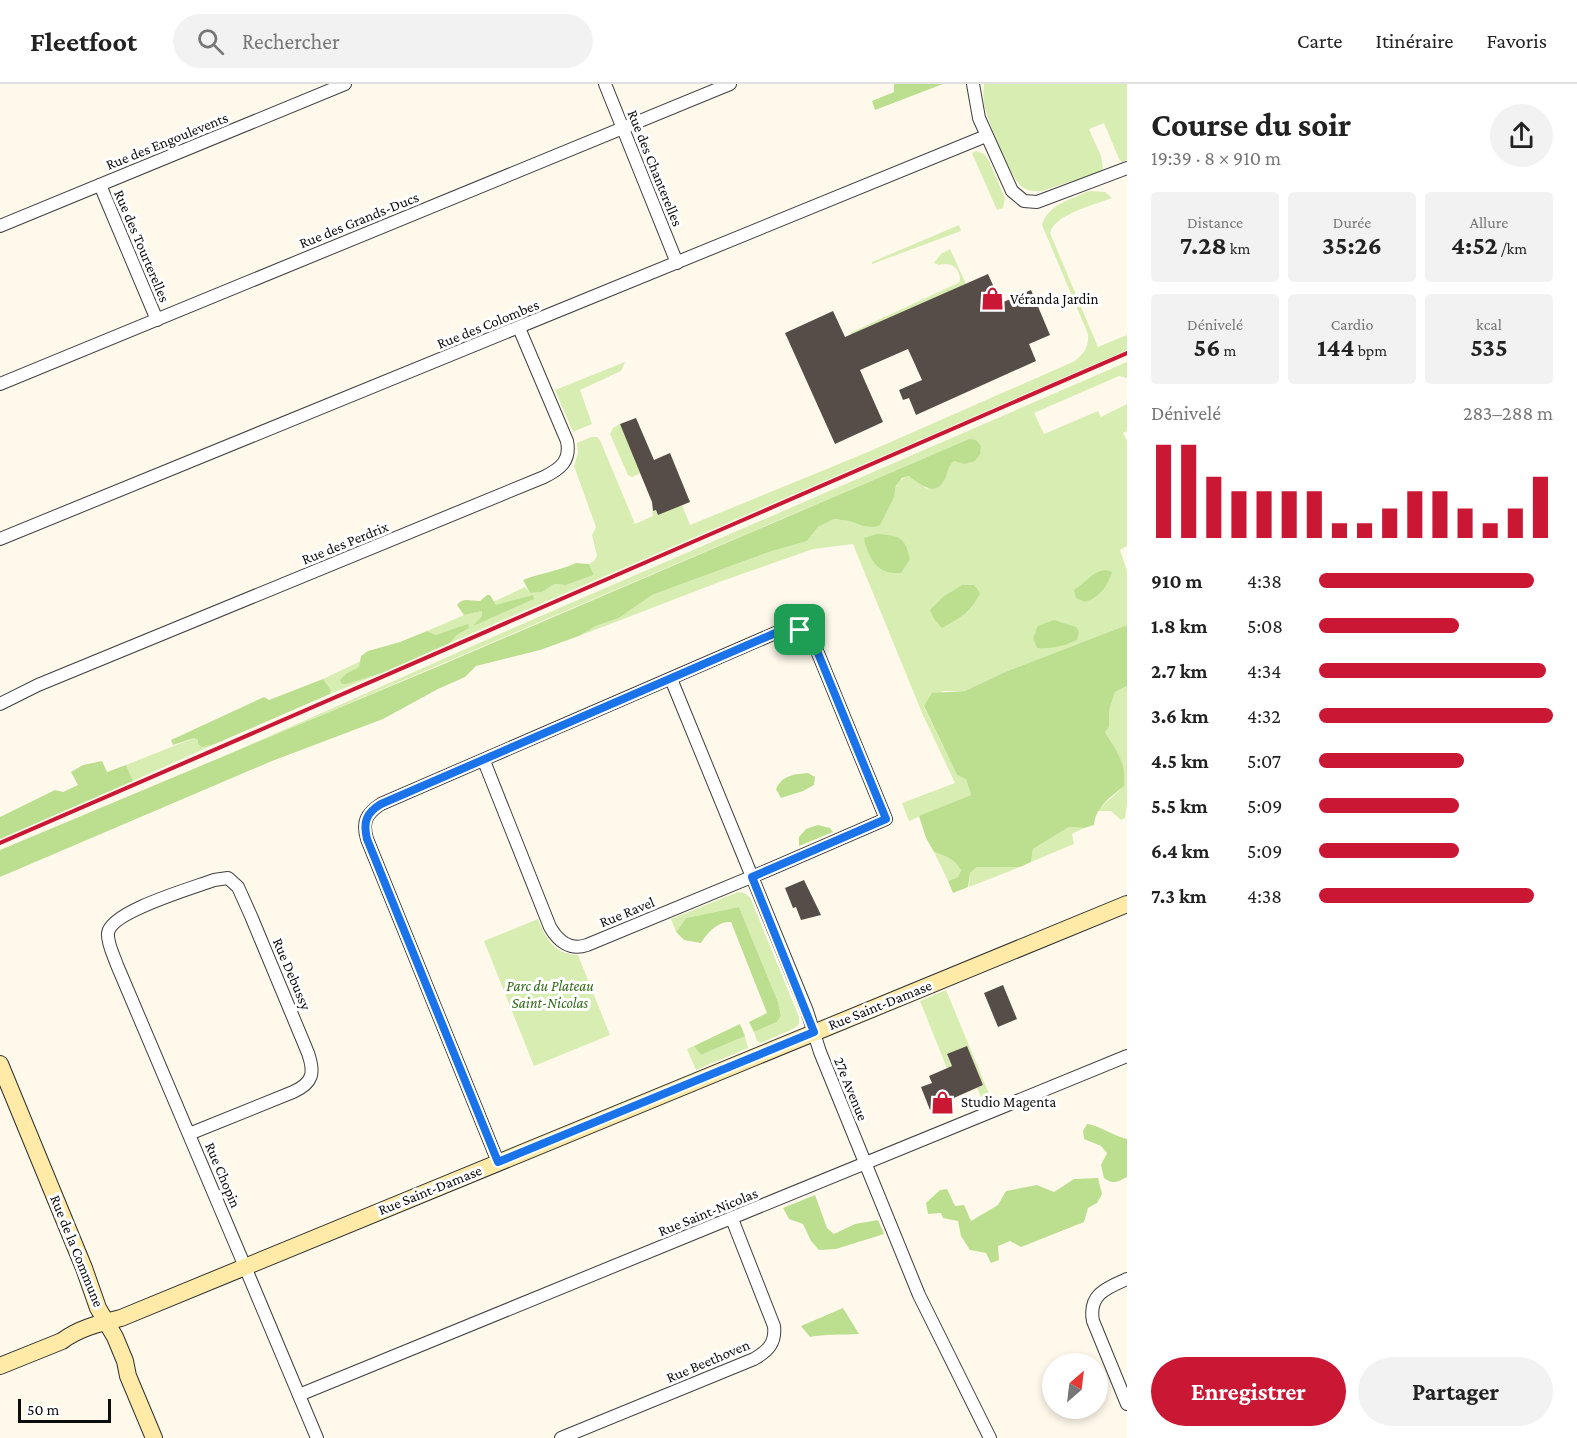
<!DOCTYPE html>
<html lang="fr">
<head>
<meta charset="utf-8">
<style>
  body { margin:0; font-family:"Crimson Pro",serif; background:#f2f2f2; color:#222; height:100vh; display:flex; flex-direction:column; font-size:22px; white-space:nowrap }
  * { box-sizing:border-box; margin:0 }
  p { font-size:20px; color:#767676 }
  .icon { flex:none; width:33px; height:33px; fill:none; stroke:currentColor; stroke-width:2; stroke-linecap:round; stroke-linejoin:round }
  .map { position:relative; flex:1; overflow:hidden }
  .side { display:flex; flex-direction:column; background:#fff; width:450px }
  .side>* { flex:none }
  .needle { width:39px; rotate:28deg }
  .buttons { position:absolute; left:1042px; top:1269px; display:grid; gap:12px }
  .buttons a { display:grid; place-items:center; width:66px; height:66px; border-radius:50%; background:#fff; box-shadow:0 3px 9px #0003; font-size:30px }
  .scale { position:absolute; left:18px; bottom:15px; width:93px; box-sizing:border-box; padding-left:6px; border:3px solid #0c0c0c; border-top:0; font-size:16px; line-height:21px; white-space:nowrap; color:#0c0c0c; -webkit-text-stroke:4px #fff; paint-order:stroke }
  .pin { position:absolute; display:grid; place-items:center; width:51px; height:51px; color:#fff; margin:-26px; border-radius:12px; box-shadow:0 3px 9px #0006 }
  .round { display:grid; place-items:center; flex:none; width:63px; height:63px; border-radius:32px; background:#f2f2f2 }
  .head { display:flex; align-items:center; justify-content:space-between; height:102px; padding:0 24px }
  h1 { font-size:33px; font-weight:700; line-height:45px }
  .stats { display:grid; grid-template-columns:repeat(3,1fr); gap:9px; height:102px; padding:6px 24px }
  .stats div { display:grid; align-content:center; border-radius:6px; background:#f2f2f2; text-align:center }
  .stats b { font-size:26px; font-weight:700 }
  .stats small { font-size:16px; font-weight:400 }
  .stats p { font-size:16px }
  .chart { height:168px; padding:12px 24px }
  .chart p { display:flex; justify-content:space-between }
  .chart svg { width:100%; height:108px; margin-top:6px; stroke:#c91734; stroke-width:6 }
  .button { display:flex; gap:12px; margin-top:auto; padding:12px 24px }
  .button a { flex:1; height:69px; border-radius:36px; background:#c91734; color:#fff; font-size:24px; font-weight:700; line-height:69px; text-align:center }
  .button a+a { background:#f2f2f2; color:#222 }
  ul { padding:0 24px; list-style:none; font-size:20px }
  li { display:grid; grid-template-columns:96px 72px 1fr; align-items:center; height:45px }
  li i { height:15px; border-radius:8px; background:#c91734 }
  header { display:flex; align-items:center; gap:36px; box-sizing:border-box; height:84px; padding:0 30px; background:#fff; border-bottom:2px solid #e0e0e0 }
  header strong { font-size:28px }
  nav { display:flex; gap:33px; margin-inline-start:auto; font-size:21px }
  .search { width:420px; height:54px; background:#f2f2f2; display:flex; align-items:center; gap:15px; box-sizing:border-box; padding:0 21px; border-radius:33px; color:#767676; font-size:22px }
  main { display:flex; flex:1; min-height:0 }
  .map>svg:first-child { display:block }
  .green { fill:#d7edb1 }
  .forest { fill:#bcdf8f }
  .building { fill:#564c48 }
  .lines { fill:none; stroke-linecap:round; stroke-linejoin:round }
  .street-casing { stroke:#3f3f3f; stroke-width:14 }
  .secondary-casing { stroke:#2e2e2e; stroke-width:18 }
  .street { stroke:#fff; stroke-width:12 }
  .secondary { stroke:#ffeba7; stroke-width:16 }
  .rail { stroke:#c91734; stroke-width:4 }
  .route-casing { stroke:#fff; stroke-width:12 }
  .route { stroke:#1a73e8; stroke-width:8 }
  .labels { text-anchor:middle; dominant-baseline:central; stroke-width:6; stroke-linejoin:round; paint-order:stroke }
  .street-label { font-size:15px; fill:#0c0c0c; stroke:#fff }
  .poi-label { font-size:15px; fill:#0c0c0c; stroke:#fff; text-anchor:start }
  .park-label { font-size:15px; font-style:italic; fill:#316a17; stroke:#fff }
</style>
</head>
<body>
<header>
<strong>Fleetfoot</strong>
<div class="search"><svg class="icon" aria-label="search" viewBox="0 0 24 24"><circle cx="10" cy="10" r="6"/><path d="M15 15l6 6"/></svg>Rechercher</div>
<nav><a>Carte</a><a>Itinéraire</a><a>Favoris</a></nav>
</header>
<main>
<div class="map">
<svg width="1127" height="1354" viewBox="0 0 1127 1354">
  <rect width="100%" height="100%" fill="#fff9ec"/>
  <g class="green">
    <path d="M984,0H1127V76L1122,78L1119,75L1104,39L1089,45L1101,72L1103,85L1099,88L1042,107C1034,108 1026,107 1020,101C1010,91 989,39 985,24C983,16 983,8 984,0Z"/>
    <path d="M976,67L984,70L988,75L1005,114L1003,124L997,126L972,69Z"/>
    <path d="M1089,107L1105,108L1112,114C1094,121 1055,130 1050,149L1098,263L1127,251V266L450,559L457,551L469,544L436,551L427,547L464,531L482,527V532L477,537L496,521L493,518L525,503L530,509L541,508L554,500L566,501L594,491L589,480L594,477L597,472L592,451L596,443L574,382L578,369L577,359L591,353H597L600,356L635,440L653,432L652,428L656,426L658,431L682,421L690,441L868,368L1075,277C1084,269 1089,264 1088,250L1042,141C1047,121 1072,115 1089,107Z"/>
    <path d="M959,141L961,147L872,180V178Z"/>
    <path d="M950,165L966,200L851,251L850,249L960,198C961,185 952,177 939,181L934,179L941,170Z"/>
    <path d="M625,278L621,287L580,306L592,340L573,348L555,306Z"/>
    <path d="M1127,278V294L1119,292L1034,329L1044,350L1098,327L1101,333L1127,320V347L1123,349L1127,357V462L1120,466L1127,487V541L1005,588L965,607H943L924,623L957,691L966,695L971,711L909,737L902,719L955,699L922,629L853,460L813,465L722,497L579,552L596,542L619,534L652,511L769,468L807,457L818,443L834,435L849,437L863,442L894,413C896,402 897,396 909,392L927,405L947,389L948,381L954,376L964,380L969,355L202,682L504,548Z"/>
    <path d="M620,340L641,389L632,393L628,391L610,350L613,344Z"/>
    <path d="M361,577L359,583L347,589V600L382,589L330,610L331,606L323,595Z"/>
    <path d="M1127,602V720L1125,734L1121,736L1111,727H1097C1103,720 1121,707 1124,701C1127,683 1114,662 1105,648L1109,643V627L1115,608Z"/>
    <path d="M194,654L198,656L202,662L215,660L133,697L126,681Z"/>
    <path d="M1069,743L1084,744L1072,750L1074,760L1031,778L1033,765Z"/>
    <path d="M934,768C946,772 954,775 961,786L958,793L948,797Z"/>
    <path d="M993,782L1020,783L969,803L970,789L977,783Z"/>
    <path d="M738,808L744,809L750,813L799,933V940L795,944L761,959L757,957L754,948L777,938L781,932L778,918L739,823L686,834L676,848L671,835Z"/>
    <path d="M538,835C546,855 554,870 578,871L610,951L534,982L484,857Z"/>
    <path d="M946,906L992,1017L984,1020L977,1004L983,1001L967,962L947,971L954,989L958,1012L920,917Z"/>
    <path d="M745,952L748,964L696,986L687,965L694,962L701,971Z"/>
  </g>
  <g class="forest">
    <path d="M894,0H943L875,26L872,17L894,8Z"/>
    <path d="M969,355L976,356L981,362L980,370L975,377L964,380L954,377C946,383 949,390 943,398C934,413 918,399 909,392L902,394L896,402L894,413L880,441L874,443L863,442L849,437L834,435L818,443L807,457L769,468L652,511L619,534L596,542L579,552L540,566L476,582L465,593L438,605L383,635L272,677L0,793V766L439,582Z"/>
    <path d="M877,450C899,452 905,452 910,475L901,489C896,489 889,489 885,487C873,482 866,466 864,454Z"/>
    <path d="M576,479L589,480L594,491L566,501L554,500L542,508L530,509L523,496C540,489 559,487 576,479Z"/>
    <path d="M1106,486L1112,488C1107,503 1100,513 1085,518L1076,514L1074,506C1087,498 1091,488 1106,486Z"/>
    <path d="M962,501H974L980,509C971,528 960,534 942,544L934,535L930,526L943,513Z"/>
    <path d="M487,511H490L496,521L533,511L534,515L473,542L482,532V527L464,531L457,521C463,513 470,517 480,517Z"/>
    <path d="M1054,536L1076,543L1079,548L1077,556C1064,562 1052,565 1037,564L1033,554L1038,542Z"/>
    <path d="M468,540L469,544L457,551L450,559L382,589L347,600H342L340,596L347,589L359,583L361,572L368,567L400,558L427,547L436,551Z"/>
    <path d="M1127,541V602L1115,608L1109,627V643L1105,648C1116,666 1127,680 1124,702C1110,714 1096,722 1094,741L1084,744L1069,743L1033,765L1031,778L1020,783H977L970,789L968,803L953,809L948,797L958,793L961,786C954,775 946,772 934,768L926,754L919,732L971,711L966,695L957,691L924,622L932,609L965,607L1005,588Z"/>
    <path d="M323,595L331,606L330,610L215,660L202,663L198,660V656L194,654L173,661L171,656L264,613L269,616Z"/>
    <path d="M102,677L107,688L126,681L133,697L0,755V733L55,706L63,708L78,701L71,688L83,681Z"/>
    <path d="M808,689L815,693L814,701L803,707L781,714L776,705C782,691 795,690 808,689Z"/>
    <path d="M818,741L830,744L833,748L799,762V753L806,745Z"/>
    <path d="M739,823L778,918L781,932L777,938L754,948L749,938L767,929L731,838C718,837 707,849 701,859L684,856L676,848L686,834Z"/>
    <path d="M740,940L745,952L701,971L694,962Z"/>
    <path d="M1087,1040C1096,1040 1114,1052 1127,1055V1093C1117,1098 1114,1101 1104,1094L1101,1081L1107,1069L1101,1062L1084,1055L1083,1047Z"/>
    <path d="M1098,1094L1102,1110L1097,1119L1088,1124L1084,1138L1021,1163L1010,1157L998,1162L999,1176L991,1179L986,1169L970,1166L961,1152L958,1137L943,1134L941,1129L928,1130L926,1119L940,1106L947,1105L955,1122L964,1121L971,1137L998,1121L1006,1107L1037,1101L1054,1108L1074,1095Z"/>
    <path d="M815,1111L827,1144L834,1150L855,1140L878,1136L884,1150L836,1165L819,1166L811,1157L803,1140L789,1135L783,1124Z"/>
    <path d="M843,1224L859,1250C842,1251 825,1250 810,1253L801,1242Z"/>
  </g>
  <g class="building">
    <path d="M988,190L1001,219L1031,206L1050,251L1029,260L1036,277L916,331L909,314L903,316L899,306L922,296L908,265L860,286L883,338L835,360L785,249L833,227L845,253Z"/>
    <path d="M636,334L654,376L670,369L690,418L658,431L656,426L653,427L652,418L620,340Z"/>
    <path d="M804,796L821,831L801,836L796,823L793,824L785,804Z"/>
    <path d="M1003,901L1017,935L998,943L984,909Z"/>
    <path d="M967,962L983,1001L947,1017L948,1020L930,1026L921,1003L932,999L929,992L952,982L947,970Z"/>
  </g>
  <g class="lines">
    <defs>
      <g id="street">
        <path d="M605,0L677,179"/>
        <path d="M973,0L979,34L1012,107L1024,117L1037,118L1127,84"/>
        <path d="M100,101L157,236"/>
        <path d="M0,142L345,0"/>
        <path d="M0,300L730,0"/>
        <path d="M0,455L986,52"/>
        <path d="M671,595L807,927L820,968L919,1211L990,1354"/>
        <path d="M0,620L38,601L544,393C560,385 571,377 567,357L519,244"/>
        <path d="M484,677L550,843C558,857 570,867 587,861L773,784L886,735L813,557C804,546 794,543 780,547L381,720C366,730 362,738 367,755L498,1078"/>
        <path d="M189,1050L293,1008C313,999 315,989 308,969L251,832L238,803L228,794L214,796C193,804 111,827 108,849C107,859 114,872 117,881C184,1039 251,1196 317,1354"/>
        <path d="M1127,1195C1106,1204 1088,1211 1093,1237L1127,1320"/>
        <path d="M299,1311L1127,972"/>
        <path d="M561,1354L754,1275C768,1267 776,1259 774,1242L732,1135"/>
      </g>
      <g id="secondary">
        <path d="M0,980L84,1184L98,1224L115,1253L125,1277L128,1292L154,1354"/>
        <path d="M0,1282L62,1257C79,1244 101,1239 121,1234L1127,820"/>
      </g>
    </defs>
    <use href="#street" class="street-casing"/>
    <use href="#secondary" class="secondary-casing"/>
    <use href="#street" class="street"/>
    <use href="#secondary" class="secondary"/>
    <path class="rail" d="M0,759L1127,269"/>
  </g>
  <g class="lines">
    <defs>
      <path id="route" d="M790,545L800,546L813,557L886,735L752,793L814,948L498,1078L367,755C363,738 366,729 381,720L780,547Z"/>
    </defs>
    <use href="#route" class="route-casing"/>
    <use href="#route" class="route"/>
  </g>
  <defs>
    <symbol id="shop-bare" viewBox="-9 -9 18 18"><path d="M-5-2.5h2.3a2.7 3.5 0 0 1 5.4 0H5L5.5 6h-11ZM-1.5-2.5h3a1.5 2.3 0 0 0-3 0Z" fill="#c91734" stroke="#fff" stroke-width="2.5" paint-order="stroke"/></symbol>
  </defs>
  <g fill-rule="evenodd">
    <use href="#shop-bare" x="976" y="198" width="33" height="33"/>
    <use href="#shop-bare" x="926" y="1002" width="33" height="33"/>
  </g>
  <g class="labels">
    <g class="street-label">
      <text transform="translate(167 57) rotate(-22)">Rue des Engoulevents</text>
      <text transform="translate(655 84) rotate(68)">Rue des Chanterelles</text>
      <text transform="translate(359 136) rotate(-22)">Rue des Grands-Ducs</text>
      <text transform="translate(142 162) rotate(67)">Rue des Tourterelles</text>
      <text transform="translate(488 240) rotate(-22)">Rue des Colombes</text>
      <text transform="translate(345 459) rotate(-22)">Rue des Perdrix</text>
      <text transform="translate(627 828) rotate(-22)">Rue Ravel</text>
      <text transform="translate(292 890) rotate(67)">Rue Debussy</text>
      <text transform="translate(880 921) rotate(-22)">Rue Saint-Damase</text>
      <text transform="translate(851 1005) rotate(68)">27e Avenue</text>
      <text transform="translate(223 1091) rotate(67)">Rue Chopin</text>
      <text transform="translate(430 1106) rotate(-22)">Rue Saint-Damase</text>
      <text transform="translate(708 1128) rotate(-22)">Rue Saint-Nicolas</text>
      <text transform="translate(77 1167) rotate(68)">Rue de la Commune</text>
      <text transform="translate(708 1277) rotate(-23)">Rue Beethoven</text>
    </g>
    <g class="poi-label">
      <text x="1010" y="215">Véranda Jardin</text>
      <text x="961" y="1018">Studio Magenta</text>
    </g>
    <g class="park-label">
      <text x="550" y="902">Parc du Plateau<tspan x="550" dy="17">Saint-Nicolas</tspan></text>
    </g>
  </g>
</svg>
<div class="buttons">
<a><svg class="needle" viewBox="-14 -14 28 28"><path d="M0-13l5 13h-10z" fill="#e53935"/><path d="M0 13l5-13h-10z" fill="#767676"/></svg></a>
</div>
<div class="scale">50 m</div>
<div class="pin" style="left:800px;top:546px;background:#1e9e55"><svg class="icon" aria-label="arrive" viewBox="0 0 24 24"><path d="M6 21V4h12l-3 4 3 4H6"/></svg></div>
</div>
<section class="side">
<div class="head"><div><h1>Course du soir</h1><p>19:39 · 8 × 910 m</p></div><a class="round"><svg class="icon" aria-label="share" viewBox="0 0 24 24"><path d="M12 15V3M7 8l5-5 5 5M5 13v7h14v-7"/></svg></a></div>
<div class="stats">
<div><p>Distance</p><b>7.28<small> km</small></b></div>
<div><p>Durée</p><b>35:26</b></div>
<div><p>Allure</p><b>4:52<small> /km</small></b></div>
</div>
<div class="stats">
<div><p>Dénivelé</p><b>56<small> m</small></b></div>
<div><p>Cardio</p><b>144<small> bpm</small></b></div>
<div><p>kcal</p><b>535</b></div>
</div>
<div class="chart"><p><span>Dénivelé</span>283–288 m</p>
<svg viewBox="0 0 160 44" preserveAspectRatio="none"><path d="M5 44V6M15 44V6M25 44V19M35 44V25M45 44V25M55 44V25M65 44V25M75 44V38M85 44V38M95 44V32M105 44V25M115 44V25M125 44V32M135 44V38M145 44V32M155 44V19"/></svg>
</div>
<ul>
<li><b>910 m</b>4:38<i style="width:92%"></i></li>
<li><b>1.8 km</b>5:08<i style="width:60%"></i></li>
<li><b>2.7 km</b>4:34<i style="width:97%"></i></li>
<li><b>3.6 km</b>4:32<i style="width:100%"></i></li>
<li><b>4.5 km</b>5:07<i style="width:62%"></i></li>
<li><b>5.5 km</b>5:09<i style="width:60%"></i></li>
<li><b>6.4 km</b>5:09<i style="width:60%"></i></li>
<li><b>7.3 km</b>4:38<i style="width:92%"></i></li>
</ul>
<div class="button"><a>Enregistrer</a><a>Partager</a></div>
</section>
</main>
</body>
</html>
